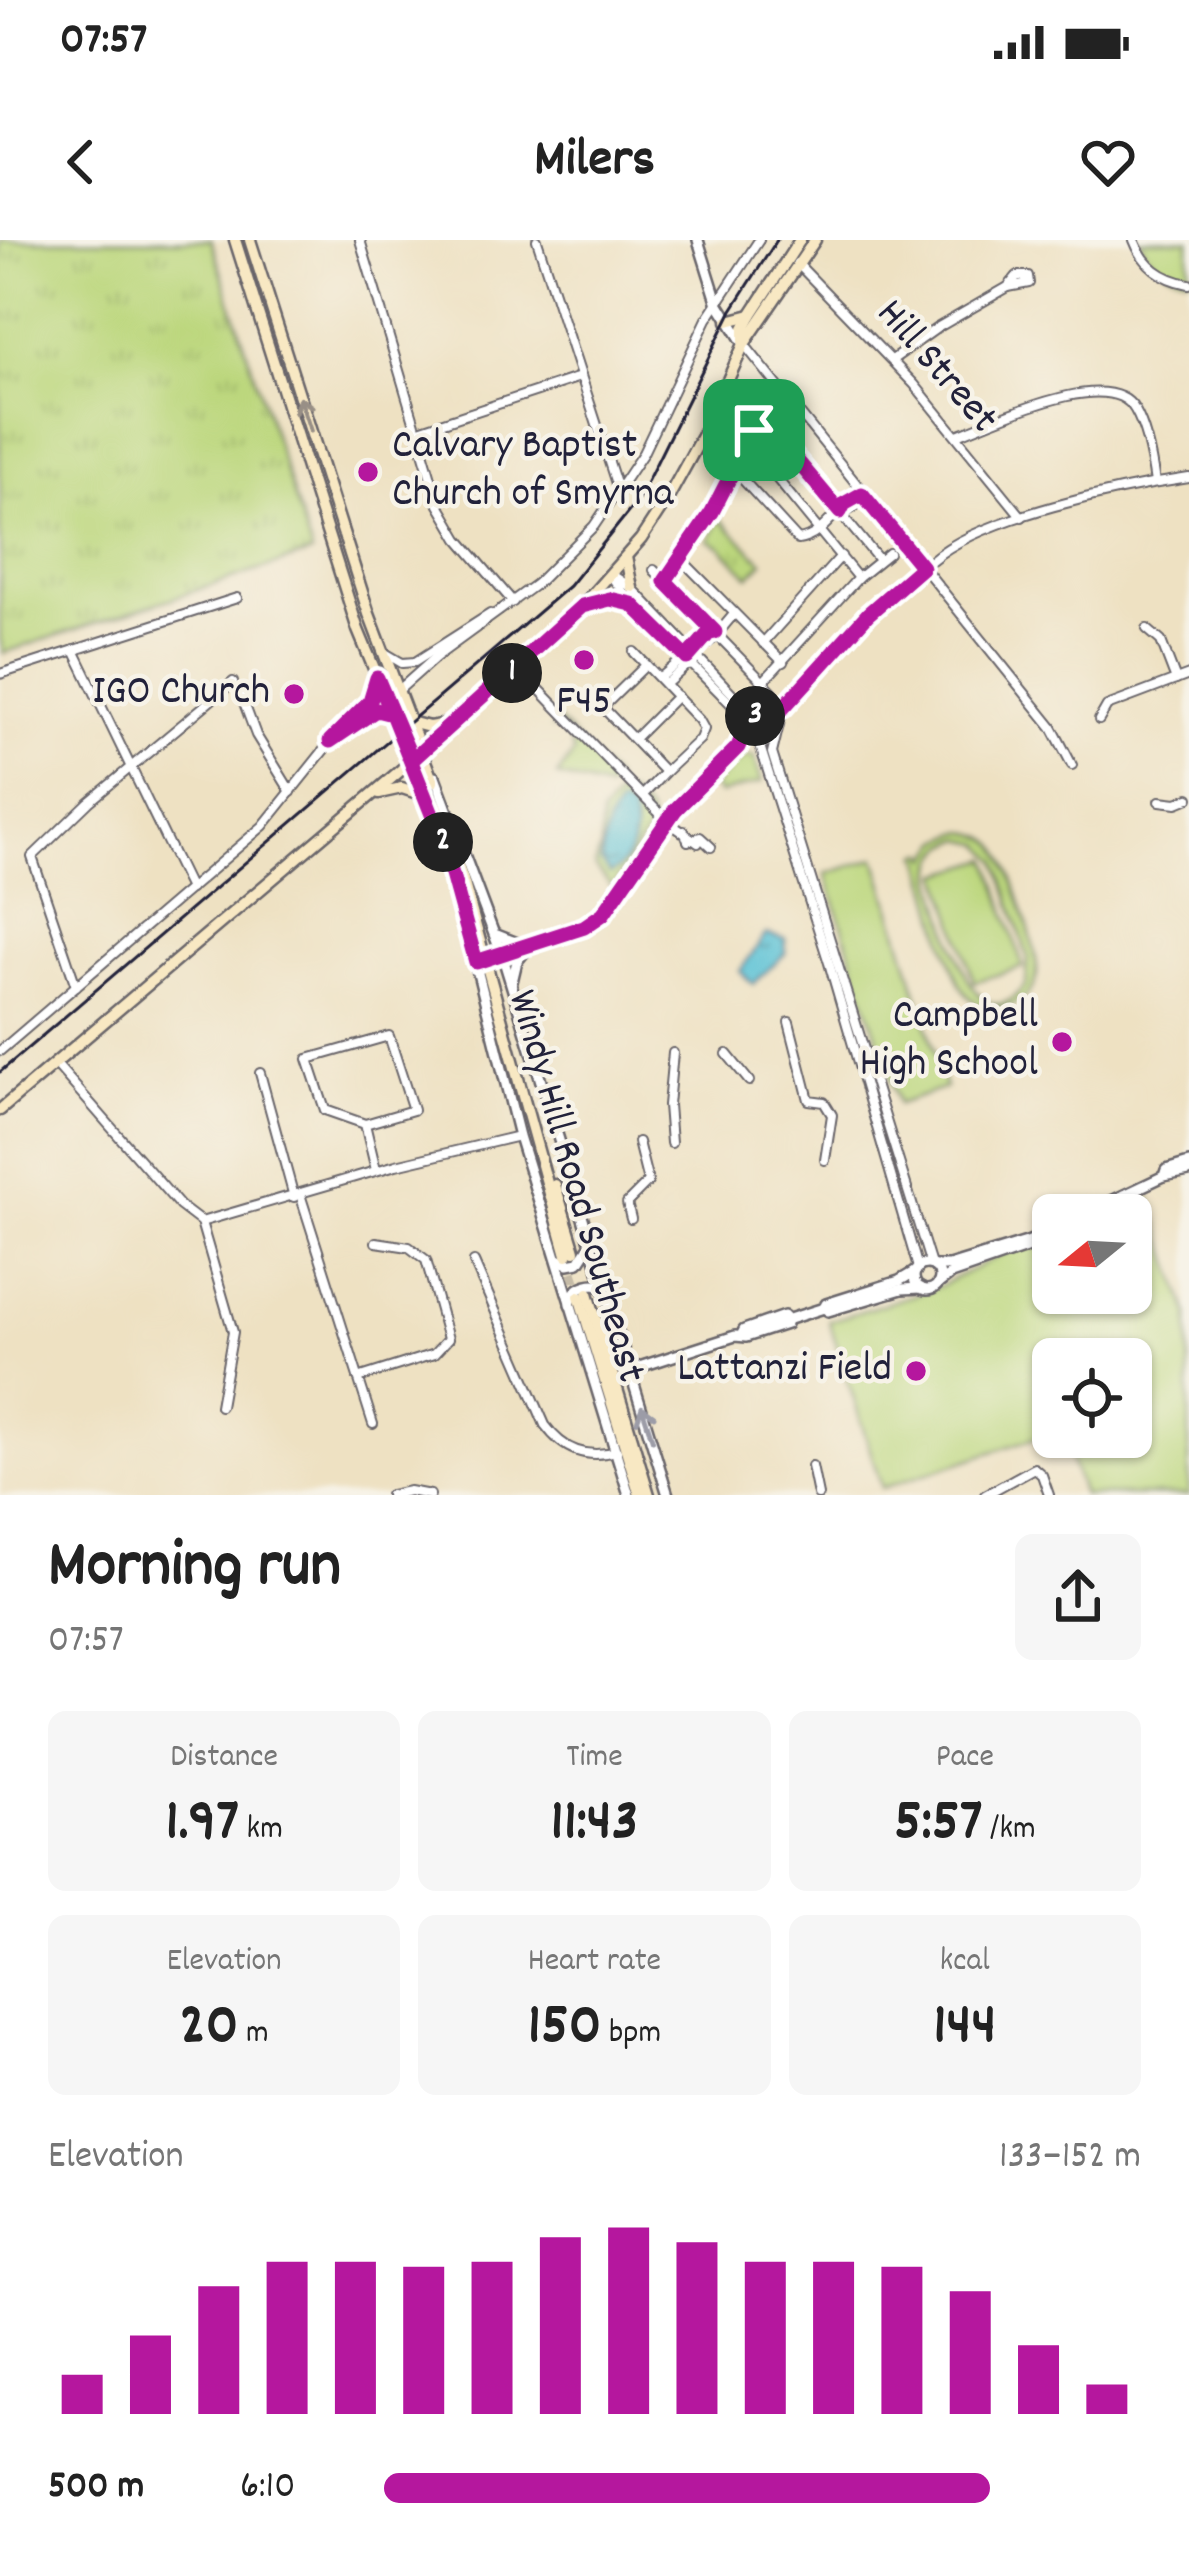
<!DOCTYPE html>
<html lang="en">
<head>
<meta charset="utf-8">
<style>
  body { margin:0; font-family:Dekko,sans-serif; background:#f6f6f6; color:#222; height:100vh; display:flex; flex-direction:column; font-size:45px; white-space:nowrap }
  * { box-sizing:border-box; margin:0 }
  p { font-size:39px; color:#767676 }
  .icon { flex:none; width:66px; height:66px; fill:none; stroke:currentColor; stroke-width:2; stroke-linecap:round; stroke-linejoin:round }
  .map { position:relative; height:1255px; overflow:hidden }
  .details { display:flex; flex-direction:column; background:#fff; flex:1 }
  .details>* { flex:none }
  .needle { width:78px; rotate:252deg }
  .buttons { position:absolute; left:1032px; top:954px; display:grid; gap:24px }
  .buttons a { display:grid; place-items:center; width:120px; height:120px; border-radius:18px; background:#fff; box-shadow:0 3px 9px #0004; font-size:60px }
  .pin { position:absolute; display:grid; place-items:center; width:102px; height:102px; color:#fff; margin:-51px; border-radius:24px; box-shadow:0 6px 18px #0006 }
  .km { position:absolute; width:60px; height:60px; margin:-30px; border-radius:50%; background:#222; color:#fff; font-size:33px; line-height:60px; text-align:center }
  .round { display:grid; place-items:center; flex:none; width:126px; height:126px; border-radius:18px; background:#f6f6f6 }
  .head { display:flex; align-items:center; justify-content:space-between; height:204px; padding:0 48px }
  h1 { font-size:66px; font-weight:700; line-height:90px }
  .stats { display:grid; grid-template-columns:repeat(3,1fr); gap:18px; height:204px; padding:12px 48px }
  .stats div { display:grid; align-content:center; border-radius:18px; background:#f6f6f6; text-align:center }
  .stats b { font-size:60px; font-weight:700 }
  .stats small { font-size:33px; font-weight:400 }
  .stats p { font-size:33px }
  .chart { height:336px; padding:24px 48px }
  .chart p { display:flex; justify-content:space-between }
  .chart svg { width:100%; height:216px; margin-top:12px; stroke:#b5179e; stroke-width:6 }
  ul { padding:0 48px; list-style:none; font-size:39px }
  li { display:grid; grid-template-columns:192px 144px 1fr; align-items:center; height:90px }
  li i { height:30px; border-radius:15px; background:#b5179e }
  .status { display:flex; justify-content:space-between; align-items:center; height:84px; padding:0 60px; background:#fff; direction:ltr }
  .status svg { height:33px; fill:currentColor }
  header { display:flex; justify-content:space-between; align-items:center; height:156px; padding:0 48px; background:#fff; font-size:54px; font-weight:700 }
  .map>svg:first-child { display:block }
  .grass { fill:url(#grass-tufts); stroke:#6f7c5c; stroke-width:3 }
  .park { fill:#bcd77d; stroke:#6f7c5c; stroke-width:3; fill-rule:evenodd }
  .water { fill:url(#water-ripples); stroke:#3d7288; stroke-width:3 }
  .lines { fill:none; stroke-linecap:round; stroke-linejoin:round }
  .secondary-tunnel { stroke:#c5bba7; stroke-width:10; stroke-dasharray:10 5; stroke-linecap:butt }
  .minor-casing { stroke:#69656a; stroke-width:12 }
  .tertiary-casing { stroke:#69656a; stroke-width:14 }
  .secondary-casing { stroke:#69656a; stroke-width:15 }
  .minor { stroke:#fff; stroke-width:8 }
  .tertiary { stroke:#fff; stroke-width:9 }
  .secondary { stroke:#f8e8c3; stroke-width:10 }
  .rail { stroke:#22223b; stroke-width:3 }
  .minor-bridge-casing { stroke:#69656a; stroke-width:12; stroke-linecap:butt }
  .minor-bridge { stroke:#fff; stroke-width:8 }
  .oneway { stroke:#988f86 }
  .oneway2 { stroke:#9c9ca7 }
  .route-casing { stroke:#fff; stroke-width:24 }
  .route { stroke:#b5179e; stroke-width:15 }
  .poi-dot { fill:#b5179e; stroke:#f7f3e8; stroke-width:4.5 }
  .labels { text-anchor:middle; dominant-baseline:central; stroke-width:9; stroke-linejoin:round; paint-order:stroke }
  .street-label { font-size:42px; fill:#22223b; stroke:#f7f3e8 }
  .poi-label { font-size:42px; fill:#22223b; stroke:#f7f3e8; text-anchor:end }
</style>
</head>
<body>
<div class="status"><b>07:57</b><svg viewBox="0 0 49 12"><path d="M0 12V9h3v3zM5 12V6h3v6zM10 12V3h3v9zM15 12V0h3v12zM26 1h20v11H26zM47 4h2v5h-2z"/></svg></div>
<header><svg class="icon" aria-label="back" viewBox="0 0 24 24"><path d="M15 5l-7 7 7 7"/></svg>Milers<svg class="icon" aria-label="heart" viewBox="0 0 24 24"><path d="M12 20l-8-8c-3-5 5-10 8-4 3-6 11-1 8 4z"/></svg></header>
<div class="map">
<svg width="1189" height="1255" viewBox="0 0 1189 1255">
  <defs>
    <pattern id="grass-tufts" width="24" height="20" patternUnits="userSpaceOnUse" patternTransform="scale(3)"><rect width="24" height="20" fill="#bcd77d"/><path d="M3 7l-1-3M5 7V3M7 7l1-3M15 17l-1-3M17 17v-4M19 17l1-3" fill="none" stroke="#a1b86d"/></pattern>
    <pattern id="water-ripples" width="26" height="14" patternUnits="userSpaceOnUse" patternTransform="scale(3)"><rect width="26" height="14" fill="#58c1d5"/><path d="M2 4q2-2 4 0t4 0M15 11q2-2 4 0t4 0" fill="none" stroke="#489cae"/></pattern>
  </defs>
  <rect width="100%" height="100%" fill="#f7f3e8"/>
  <filter id="ink" filterUnits="userSpaceOnUse"><feTurbulence type="fractalNoise" baseFrequency=".00833" numOctaves="2"/><feDisplacementMap in="SourceGraphic" scale="24" xChannelSelector="R" yChannelSelector="G"/><feConvolveMatrix kernelMatrix="1 2 1 2 8 2 1 2 1" color-interpolation-filters="sRGB"/></filter>
  <filter id="wash" filterUnits="userSpaceOnUse"><feTurbulence type="fractalNoise" baseFrequency=".004" numOctaves="4" result="noise"/><feDisplacementMap in="SourceGraphic" scale="48" xChannelSelector="R" yChannelSelector="G"/><feGaussianBlur stdDeviation="2.7" result="paint"/><feColorMatrix in="noise" values="0 0 0 0 0 0 0 0 0 0 0 0 0 0 0 0 0 1.4 0 .05"/><feComposite in="paint" operator="in"/></filter>
  <g filter="url(#wash)">
    <rect width="100%" height="100%" fill="#eee1c2"/>
    <g class="grass">
      <path d="M0,0H211L312,313L3,413L0,398Z"/>
      <path d="M720,279L763,322L749,336L721,307L708,300Z"/>
      <path d="M558,480L615,540L607,549L557,536L574,513L571,505L574,501L559,485L553,487Z"/>
      <path d="M744,516L754,517L762,542L719,554L713,546Z"/>
      <path d="M628,553L648,573L652,586L612,648L595,626L601,607V575L618,555Z"/>
    </g>
    <g class="park">
      <path d="M1140,0H1189V37C1165,34 1150,22 1140,0Z"/>
      <path d="M962,592C975,592 986,595 996,604C1009,619 1040,716 1037,735C1030,773 978,780 961,746C942,706 933,656 920,614L926,612L929,618L941,601ZM963,599L982,603L998,621L1028,719L1026,744C973,816 945,672 935,641C932,619 942,605 963,599Z"/>
      <path d="M876,618L946,848L898,864L826,634Z"/>
      <path d="M989,619L1023,727L974,742L940,634Z"/>
      <path d="M1149,956L1189,1075V1255H1083L1063,1197H1131V1119H1053V1192L882,1248L829,1081L933,1049L1053,989V1053H1131V975H1090Z"/>
    </g>
    <g class="water">
      <path d="M620,564L631,571C639,595 632,621 610,634L601,622L608,581Z"/>
      <path d="M766,694L785,699L786,713L753,744L740,731Z"/>
    </g>
  </g>
  <g filter="url(#ink)">
    <g class="lines">
      <path class="secondary-tunnel" d="M567,1018L579,1056"/>
      <defs>
        <g id="minor">
          <path d="M360,0L439,265L459,299L513,362"/>
          <path d="M537,0L619,253"/>
          <path d="M1134,0C1144,26 1162,39 1189,44"/>
          <path d="M797,23L914,144L1022,277"/>
          <path d="M1017,36H1028L1029,43L1008,47Z"/>
          <path d="M744,104L1052,487L1072,525"/>
          <path d="M892,120L937,88L1008,47"/>
          <path d="M748,161L879,320"/>
          <path d="M416,191L580,137"/>
          <path d="M957,195C993,182 1110,124 1135,170C1146,189 1152,221 1155,243"/>
          <path d="M745,206L755,212L858,338"/>
          <path d="M733,229L798,300C827,296 837,262 862,254C860,264 851,272 840,272"/>
          <path d="M682,320L783,422"/>
          <path d="M932,320C983,276 1120,248 1189,238"/>
          <path d="M654,330L774,453"/>
          <path d="M611,334L632,348L744,466L770,477L775,486"/>
          <path d="M611,336L632,364L739,472L747,488"/>
          <path d="M665,341L712,272L754,190L764,181"/>
          <path d="M1147,389L1161,401L1176,440"/>
          <path d="M763,403L841,316"/>
          <path d="M74,410L190,649"/>
          <path d="M695,412L713,399L734,374"/>
          <path d="M385,413L402,423L415,422L490,374"/>
          <path d="M531,416L536,446L667,581L698,603"/>
          <path d="M0,434L237,358"/>
          <path d="M660,438L713,393"/>
          <path d="M763,442L858,338L889,313"/>
          <path d="M666,444L684,428L687,420"/>
          <path d="M498,446H536"/>
          <path d="M400,449L436,417L536,344L594,286L643,213L707,79L759,0"/>
          <path d="M590,454L665,532L700,499L704,489L699,480L634,412"/>
          <path d="M241,455L256,495L291,552"/>
          <path d="M603,467L646,425"/>
          <path d="M783,468L772,513L931,1025"/>
          <path d="M778,470L804,447L868,374L922,327"/>
          <path d="M758,475L748,484L750,498L763,504L773,498"/>
          <path d="M1099,480L1107,466L1189,435"/>
          <path d="M336,497L376,470L392,474"/>
          <path d="M634,499L677,456"/>
          <path d="M759,503L829,723L918,1028"/>
          <path d="M643,555L665,532"/>
          <path d="M1160,561L1177,563L1189,558"/>
          <path d="M684,591L688,601L700,597L711,607"/>
          <path d="M500,714L584,687L606,671L675,570L734,512L747,490"/>
          <path d="M76,746L32,617L89,562L233,442"/>
          <path d="M789,782L809,860L824,862L832,875L825,920"/>
          <path d="M389,796L413,870L365,884L325,870L308,819Z"/>
          <path d="M0,811L263,586L344,485L371,461L377,441"/>
          <path d="M727,814L749,841"/>
          <path d="M55,823L180,966L201,982L396,925L519,896"/>
          <path d="M260,833L294,957"/>
          <path d="M365,884L376,930"/>
          <path d="M671,903L668,865L673,813"/>
          <path d="M300,954L373,1184"/>
          <path d="M631,979L627,963L648,942L638,902"/>
          <path d="M201,982L233,1092L220,1166"/>
          <path d="M474,1022L545,1185C564,1211 586,1219 617,1211"/>
          <path d="M358,1138L434,1114L448,1099L426,1020L409,1007L376,1002"/>
          <path d="M812,1226L818,1255"/>
          <path d="M390,1255L409,1251L430,1255"/>
          <path d="M985,1255L1034,1228L1042,1235L1049,1255"/>
        </g>
        <g id="tertiary">
          <path d="M698,0L717,61L744,104"/>
          <path d="M435,537L504,721L668,1255"/>
          <path d="M425,553L454,638L519,896L629,1255"/>
          <path d="M497,695L525,706"/>
          <path d="M512,742L517,721L531,704"/>
          <path d="M1164,936L1189,931"/>
          <path d="M1082,975L1164,936L1166,930L1189,923"/>
          <path d="M558,1019L568,1024L579,1022L590,1005"/>
          <circle cx="927" cy="1037" r="13"/>
          <path d="M934,1026H949L1030,1001"/>
          <path d="M938,1044L951,1034L1026,1008L1030,1001L1053,989"/>
          <path d="M570,1064C572,1050 583,1044 596,1044L606,1051"/>
          <path d="M824,1068L828,1071L902,1049L921,1048"/>
          <path d="M742,1094L744,1090L784,1076L786,1080L824,1068L826,1064L899,1041L916,1031"/>
          <path d="M630,1130L735,1096L746,1097L786,1084V1080"/>
        </g>
        <g id="secondary">
          <path d="M235,0L358,390L412,520L436,566L463,640L567,1015"/>
          <path d="M250,0L369,374L433,542"/>
          <path d="M728,81L751,75"/>
          <path d="M744,104V88L751,75L800,0"/>
          <path d="M626,317L632,348"/>
          <path d="M582,366L610,359L632,364"/>
          <path d="M410,482L429,487L448,484"/>
          <path d="M379,553L402,548L426,556"/>
          <path d="M0,870L401,530L582,366L641,299L669,256L706,189L744,104L815,0"/>
          <path d="M555,945L575,1011"/>
          <path d="M588,1053L649,1255"/>
          <path d="M579,1056L640,1255"/>
        </g>
      </defs>
      <use href="#minor" class="minor-casing"/>
      <use href="#tertiary" class="tertiary-casing"/>
      <use href="#secondary" class="secondary-casing"/>
      <use href="#minor" class="minor"/>
      <use href="#tertiary" class="tertiary"/>
      <use href="#secondary" class="secondary"/>
      <path class="rail" d="M0,832L569,346L638,260L732,70L777,0"/>
      <defs>
        <path id="minor-bridge" d="M479,721L494,716"/>
      </defs>
      <use href="#minor-bridge" class="minor-bridge-casing"/>
      <use href="#minor-bridge" class="minor-bridge"/>
    </g>
    <defs><path id="oneway-shaft" d="M-6 0H5M1.5-3L5.5 0L1.5 3" fill="none" stroke-width="1.6" stroke-linecap="round" stroke-linejoin="round" transform="scale(3)"/></defs>
    <use class="oneway" href="#oneway-shaft" transform="translate(305 174) rotate(-108)"/>
    <use class="oneway2" href="#oneway-shaft" transform="translate(647 1183) rotate(-108)"/>
  </g>
  <g class="lines" filter="url(#ink)">
    <defs>
      <path id="route" d="M754,190L712,272L665,341L715,392L709,393L687,418L632,364L610,359L582,366L412,520L377,438L370,461L330,501L376,470L392,474L443,602L476,722L584,687L603,674L675,570L738,507L749,481L783,468L868,374L922,327L862,254L844,264L840,272L764,181L754,190"/>
    </defs>
    <use href="#route" class="route-casing"/>
    <use href="#route" class="route"/>
  </g>
  <g class="poi-dot">
    <circle cx="368" cy="232" r="12"/>
    <circle cx="584" cy="420" r="12"/>
    <circle cx="294" cy="454" r="12"/>
    <circle cx="1062" cy="802" r="12"/>
    <circle cx="916" cy="1131" r="12"/>
  </g>
  <g class="labels">
    <g class="street-label">
      <text transform="translate(935 128) rotate(49)">Hill Street</text>
      <text transform="translate(574 947) rotate(74)">Windy Hill Road Southeast</text>
    </g>
    <g class="poi-label">
      <text x="392" y="208" text-anchor="start">Calvary Baptist<tspan x="392" dy="48">Church of Smyrna</tspan></text>
      <text x="270" y="454">IGO Church</text>
      <text x="584" y="464" text-anchor="middle">F45</text>
      <text x="1038" y="778">Campbell<tspan x="1038" dy="48">High School</tspan></text>
      <text x="892" y="1131">Lattanzi Field</text>
    </g>
  </g>
</svg>
<div class="buttons">
<a><svg class="needle" viewBox="-14 -14 28 28"><path d="M0-13l5 13h-10z" fill="#e53935"/><path d="M0 13l5-13h-10z" fill="#767676"/></svg></a>
<a><svg class="icon" aria-label="locate" viewBox="0 0 24 24"><circle cx="12" cy="12" r="6"/><path d="M12 2v4M12 18v4M2 12h4M18 12h4"/></svg></a>
</div>
<div class="pin" style="left:754px;top:190px;background:#1e9e55"><svg class="icon" aria-label="arrive" viewBox="0 0 24 24"><path d="M6 21V4h12l-3 4 3 4H6"/></svg></div>
<b class="km" style="left:512px;top:433px">1</b>
<b class="km" style="left:443px;top:602px">2</b>
<b class="km" style="left:755px;top:476px">3</b>
</div>
<section class="details">
<div class="head"><div><h1>Morning run</h1><p>07:57</p></div><a class="round"><svg class="icon" aria-label="share" viewBox="0 0 24 24"><path d="M12 15V3M7 8l5-5 5 5M5 13v7h14v-7"/></svg></a></div>
<div class="stats">
<div><p>Distance</p><b>1.97<small> km</small></b></div>
<div><p>Time</p><b>11:43</b></div>
<div><p>Pace</p><b>5:57<small> /km</small></b></div>
</div>
<div class="stats">
<div><p>Elevation</p><b>20<small> m</small></b></div>
<div><p>Heart rate</p><b>150<small> bpm</small></b></div>
<div><p>kcal</p><b>144</b></div>
</div>
<div class="chart"><p><span>Elevation</span>133–152 m</p>
<svg viewBox="0 0 160 44" preserveAspectRatio="none"><path d="M5 44V36M15 44V28M25 44V18M35 44V13M45 44V13M55 44V14M65 44V13M75 44V8M85 44V6M95 44V9M105 44V13M115 44V13M125 44V14M135 44V19M145 44V30M155 44V38"/></svg>
</div>
<ul>
<li><b>500 m</b>6:10<i style="width:80%"></i></li>
</ul>
</section>
</body>
</html>
